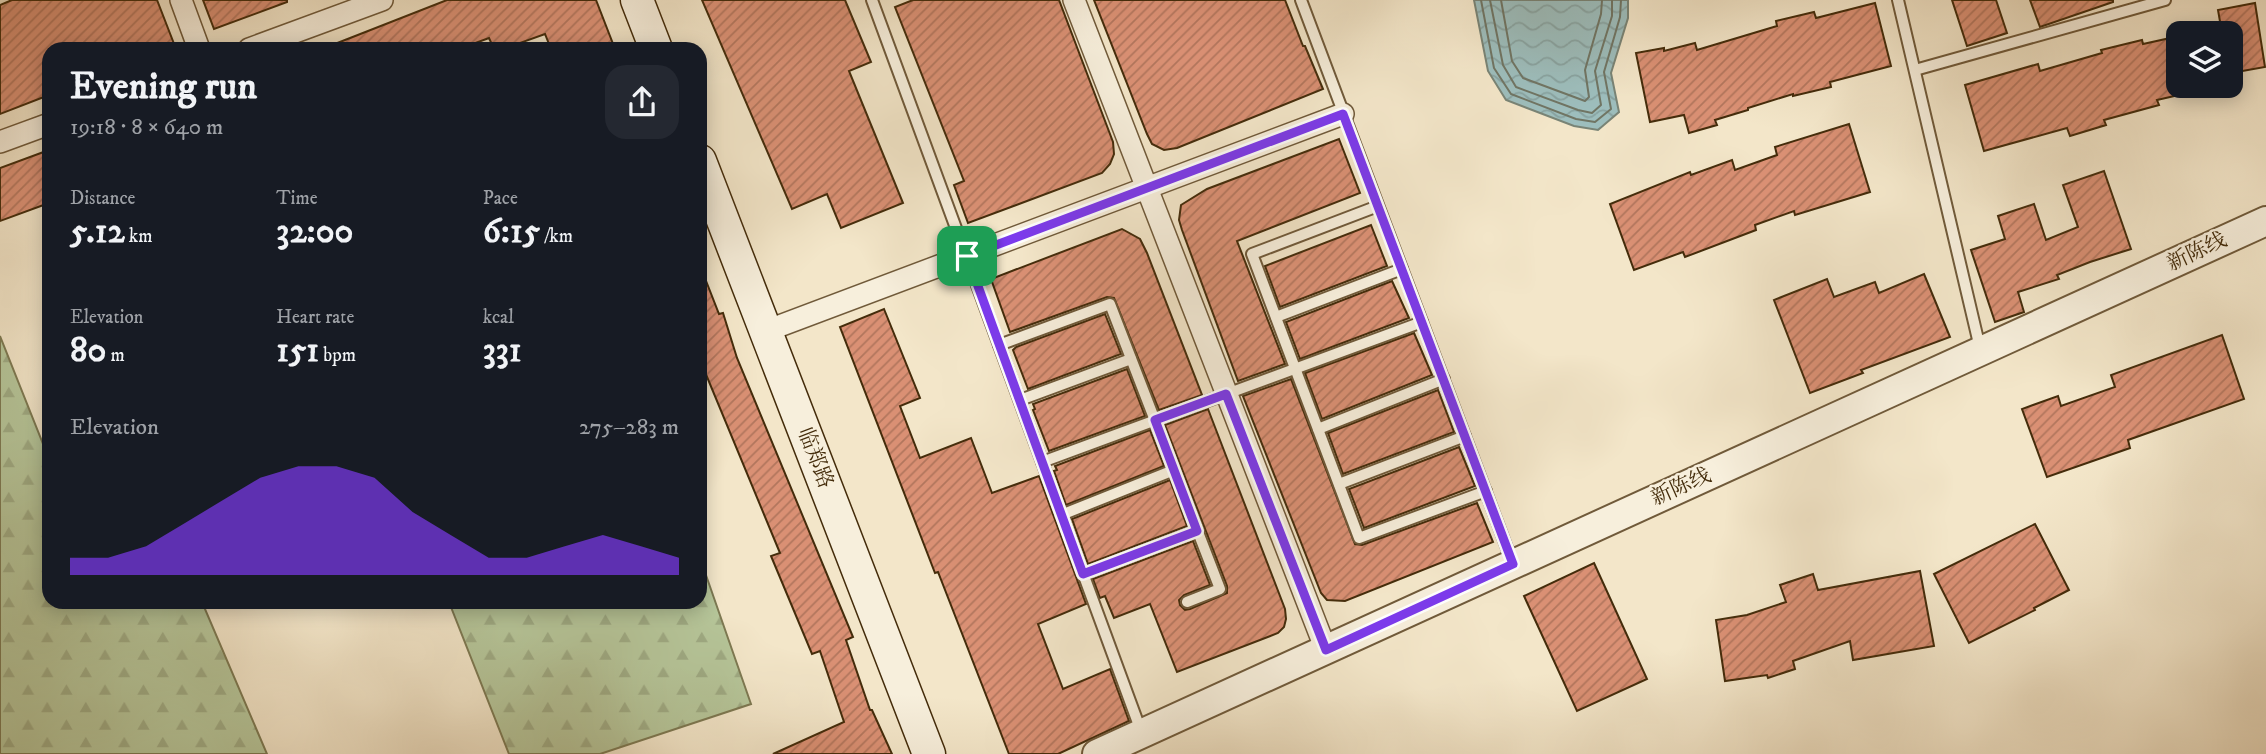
<!DOCTYPE html>
<html lang="en">
<head>
<meta charset="utf-8">
<style>
  body { margin:0; font-family:"IM FELL DW Pica","Noto Serif SC",serif; background:#242831; color:#f1f3f6; height:100vh; display:flex; flex-direction:column; font-size:26px; white-space:nowrap }
  * { box-sizing:border-box; margin:0 }
  p { font-size:23px; color:#9ea1a6 }
  .icon { flex:none; width:38px; height:38px; fill:none; stroke:currentColor; stroke-width:2; stroke-linecap:round; stroke-linejoin:round }
  .map { position:relative; flex:1; overflow:hidden }
  .sheet { position:absolute; left:42px; top:42px; width:665px; height:567px; display:flex; flex-direction:column; background:#171b24; border-radius:21px; box-shadow:0 4px 18px #0003 }
  .sheet>* { flex:none }
  .buttons { position:absolute; left:2166px; top:21px; display:grid; gap:14px }
  .buttons a { display:grid; place-items:center; width:77px; height:77px; border-radius:14px; background:#171b24; box-shadow:0 4px 18px #0003; font-size:35px }
  .pin { position:absolute; display:grid; place-items:center; width:60px; height:60px; color:#fff; margin:-30px; border-radius:14px; box-shadow:0 4px 10px #0006 }
  .round { display:grid; place-items:center; flex:none; width:74px; height:74px; border-radius:21px; background:#242831 }
  .overview { display:flex; align-items:center; justify-content:space-between; height:119px; padding:0 28px }
  h1 { font-size:38px; font-weight:700; line-height:52px }
  .metrics { display:grid; grid-template-columns:repeat(3,1fr); gap:10px; height:119px; padding:7px 28px }
  .metrics div { display:grid; align-content:center }
  .metrics b { font-size:35px; font-weight:700 }
  .metrics small { font-size:19px; font-weight:400 }
  .metrics p { font-size:19px }
  .chart { height:196px; padding:14px 28px }
  .chart p { display:flex; justify-content:space-between }
  .chart svg { width:100%; height:126px; margin-top:7px; fill:#7c3aed; opacity:.7 }
  .map>svg:first-child { display:block }
  .forest { fill:url(#forest-firs); stroke:#7d7952; stroke-width:2 }
  .water { fill:url(#water-waves); stroke:#798476; stroke-width:2 }
  .lines { fill:none; stroke-linecap:round; stroke-linejoin:round }
  .shore { stroke:#707564; stroke-width:2 }
  .building { fill:url(#building-hatch); stroke:#442c0b; stroke-width:2 }
  .service-casing { stroke:#705a3a; stroke-width:14 }
  .minor-casing { stroke:#705a3a; stroke-width:24 }
  .tertiary-casing { stroke:#705a3a; stroke-width:32 }
  .secondary-casing { stroke:#442c0b; stroke-width:35 }
  .service { stroke:#f7efdc; stroke-width:10 }
  .minor { stroke:#f7efdc; stroke-width:21 }
  .tertiary { stroke:#f7efdc; stroke-width:28 }
  .secondary { stroke:#f7efdc; stroke-width:32 }
  .route-casing { stroke:#fff; stroke-width:14 }
  .route { stroke:#7c3aed; stroke-width:9 }
  .labels { text-anchor:middle; dominant-baseline:central; stroke-width:5; stroke-linejoin:round; paint-order:stroke }
  .street-label { font-size:21px; fill:#442c0b; stroke:#f7efdc }
</style>
</head>
<body>
<div class="map">
<svg width="2266" height="754" viewBox="0 0 2266 754">
  <defs>
    <pattern id="forest-firs" width="22" height="20" patternUnits="userSpaceOnUse" patternTransform="scale(1.75)"><rect width="22" height="20" fill="#b6c69a"/><path d="M5 1l3.5 6h-7zM16 11l3.5 6h-7z" fill="#9eaa83"/></pattern>
    <pattern id="water-waves" width="16" height="10" patternUnits="userSpaceOnUse" patternTransform="scale(1.75)"><rect width="16" height="10" fill="#9dbebd"/><path d="M0 5q4-4 8 0t8 0" fill="none" stroke="#88a3a1"/></pattern>
    <pattern id="building-hatch" width="6" height="6" patternUnits="userSpaceOnUse" patternTransform="scale(1.75)"><rect width="6" height="6" fill="#da9074"/><path d="M-1 1l2-2M0 6l6-6M5 7l2-2" fill="none" stroke="#b2765d"/></pattern>
  </defs>
  <rect width="100%" height="100%" fill="#f3e6c9"/>
  <filter id="stains"><feTurbulence type="fractalNoise" baseFrequency=".00286" numOctaves="4"/><feColorMatrix values="0 0 0 0 .2 0 0 0 0 .09 0 0 0 0 .02 0 0 0 .5 -.17"/></filter>
  <radialGradient id="worn" r=".72"><stop offset=".6" stop-color="#630" stop-opacity="0"/><stop offset="1" stop-color="#630" stop-opacity=".3"/></radialGradient>
  <g class="forest">
    <path d="M0,336L49,459V602H202L267,754H0Z"/>
    <path d="M700,558L751,704L600,754H509L449,602H700Z"/>
  </g>
  <path class="water" d="M1474,0H1628V18L1611,73L1619,112L1598,130L1574,126L1506,100L1488,71Z"/>
  <g class="lines">
    <g class="shore">
      <path d="M1481,0L1494,68L1511,94L1576,119L1595,122L1611,109L1604,72L1620,17L1621,0"/>
      <path d="M1490,0L1503,65L1516,87L1578,110L1592,113L1601,105L1595,71L1612,16V0"/>
      <path d="M1501,0L1512,61L1523,78L1585,101L1589,97L1585,70L1601,14L1602,0"/>
    </g>
  </g>
  <g class="building">
    <path d="M12,0H157L176,49H49V95L0,114V5Z"/>
    <path d="M203,0H287V2L214,29Z"/>
    <path d="M447,0H596L615,49H551L545,34L503,49H494L489,38L459,49H322Z"/>
    <path d="M702,0H845L871,62L849,71L903,203L841,228L827,194L792,209Z"/>
    <path d="M913,0H1059L1113,142L1114,154L1110,164L1102,173L968,223L954,185L964,181L895,7Z"/>
    <path d="M1094,0H1285L1303,46H1305L1323,89L1177,148L1164,150L1152,144L1147,134Z"/>
    <path d="M1952,0H1996L2007,33L1967,46Z"/>
    <path d="M2030,0H2113V2L2040,27Z"/>
    <path d="M1875,3L1891,66L1830,82L1831,87L1793,96V94L1748,108V110L1715,120L1717,125L1689,133L1684,115L1650,122L1636,53L1664,48V51L1695,43L1697,50L1777,26L1776,21L1814,12L1816,18Z"/>
    <path d="M2255,3L2265,67L2231,73V33H2222L2218,10Z"/>
    <path d="M2179,36V95L2157,100L2159,105L2104,120L2106,125L2070,136L2067,128L1984,151L1965,85L2038,64L2040,71L2102,53L2101,50L2142,40L2143,44Z"/>
    <path d="M1849,124L1870,192L1795,215L1794,211L1755,225L1756,230L1685,257L1683,252L1634,270L1610,204L1690,172L1691,175L1732,160L1735,170L1777,155L1775,147Z"/>
    <path d="M1339,139L1360,193L1237,241L1285,364L1238,381L1182,230L1179,220L1181,205L1207,189Z"/>
    <path d="M49,150V203L0,221V168Z"/>
    <path d="M2104,171L2131,249L2090,262L2057,275L2059,279L2018,292L2024,312L1995,322L1971,250L2005,239L1998,216L2034,204L2046,240L2078,227L2063,185Z"/>
    <path d="M1371,225L1387,266L1280,307L1265,266Z"/>
    <path d="M1122,229L1140,239L1147,253L1202,395L1159,410L1114,298L1107,297L1010,332L991,279Z"/>
    <path d="M701,268L719,314L723,313L737,358L853,637L846,640L870,710H872L892,754H773L844,722L820,651L812,654L771,556L780,553L700,360Z"/>
    <path d="M1924,274L1950,337L1861,370L1863,373L1810,393L1774,300L1827,279L1834,297L1875,282L1879,293Z"/>
    <path d="M1392,281L1409,318L1300,359L1286,322Z"/>
    <path d="M884,309L920,398L900,406L920,458L971,438L992,493L1039,476L1086,604L1038,624L1063,689L1110,669L1129,721L1058,754H1009L938,572L935,573L840,327Z"/>
    <path d="M1105,314L1121,354L1028,389L1013,350L1016,347Z"/>
    <path d="M1414,333L1432,375L1322,419L1305,373Z"/>
    <path d="M2222,335L2244,399L2128,440L2130,448L2047,477L2022,409L2058,396L2061,406L2115,387L2111,375Z"/>
    <path d="M1127,369L1145,416L1049,451L1033,410L1035,409L1033,404Z"/>
    <path d="M1291,379L1355,544L1362,545L1477,503L1493,542L1345,601L1327,600L1321,593L1243,396Z"/>
    <path d="M1438,390L1454,432L1343,474L1328,433Z"/>
    <path d="M1208,409L1285,609L1286,619L1284,627L1278,633L1177,672L1150,604L1114,618L1105,596L1100,598L1093,579L1193,541L1210,585L1184,595L1179,600L1180,605L1185,610L1190,609L1227,593V586L1165,425Z"/>
    <path d="M1150,430L1164,466L1066,505L1054,471L1057,470L1055,466Z"/>
    <path d="M1459,447L1475,486L1364,528L1349,489Z"/>
    <path d="M1170,480L1187,526L1088,564L1072,519Z"/>
    <path d="M2035,524L2069,590L2034,608L2035,610L1969,643L1934,574Z"/>
    <path d="M1594,563L1647,679L1577,711L1524,596Z"/>
    <path d="M1920,571L1934,646L1853,660L1850,641L1793,661L1795,669L1768,678L1767,675L1725,681L1716,620L1747,615L1786,602L1780,585L1813,574L1818,590Z"/>
  </g>
  <g class="lines">
    <defs>
      <g id="service">
        <path d="M872,0L999,345"/>
        <path d="M1301,0L1513,564"/>
        <path d="M1898,0L1980,348"/>
        <path d="M1915,70L2165,0"/>
        <path d="M1378,206L1252,254L1359,538L1486,491"/>
        <path d="M1276,317L1402,269"/>
        <path d="M1020,400L1131,359"/>
        <path d="M1318,429L1444,379"/>
        <path d="M1042,462L1422,322"/>
        <path d="M1339,484L1465,436"/>
        <path d="M1061,515L1174,470"/>
        <path d="M1083,574L1197,531"/>
        <path d="M1141,731L999,345L1110,304L1220,589L1187,602"/>
      </g>
      <g id="minor">
        <path d="M181,0L199,49"/>
        <path d="M1074,0L1326,650"/>
        <path d="M249,49L382,0"/>
        <path d="M0,142L49,124"/>
        <path d="M766,331L1343,114"/>
      </g>
      <path id="tertiary" d="M1097,754L2266,221"/>
      <g id="secondary">
        <path d="M637,0L656,49"/>
        <path d="M700,161L929,754"/>
      </g>
    </defs>
    <use href="#service" class="service-casing"/>
    <use href="#minor" class="minor-casing"/>
    <use href="#tertiary" class="tertiary-casing"/>
    <use href="#secondary" class="secondary-casing"/>
    <use href="#service" class="service"/>
    <use href="#minor" class="minor"/>
    <use href="#tertiary" class="tertiary"/>
    <use href="#secondary" class="secondary"/>
  </g>
  <g class="lines">
    <defs>
      <path id="route" d="M1343,114L1513,564L1326,650L1226,394L1155,420L1197,531L1083,574L967,256Z"/>
    </defs>
    <use href="#route" class="route-casing"/>
    <use href="#route" class="route"/>
  </g>
  <g class="labels">
    <g class="street-label">
      <text transform="translate(2197 252) rotate(-25)">新陈线</text>
      <text transform="translate(815 458) rotate(69)">临郑路</text>
      <text transform="translate(1681 487) rotate(-24)">新陈线</text>
    </g>
  </g>
  <rect width="100%" height="100%" filter="url(#stains)"/>
  <rect width="100%" height="100%" fill="url(#worn)"/>
</svg>
<div class="buttons">
<a><svg class="icon" aria-label="layers" viewBox="0 0 24 24"><path d="M12 4l9 5-9 5-9-5zM3 14l9 5 9-5"/></svg></a>
</div>
<div class="pin" style="left:967px;top:256px;background:#1e9e55"><svg class="icon" aria-label="arrive" viewBox="0 0 24 24"><path d="M6 21V4h12l-3 4 3 4H6"/></svg></div>
<section class="sheet">
<div class="overview"><div><h1>Evening run</h1><p>19:18 · 8 × 640 m</p></div><a class="round"><svg class="icon" aria-label="share" viewBox="0 0 24 24"><path d="M12 15V3M7 8l5-5 5 5M5 13v7h14v-7"/></svg></a></div>
<div class="metrics">
<div><p>Distance</p><b>5.12<small> km</small></b></div>
<div><p>Time</p><b>32:00</b></div>
<div><p>Pace</p><b>6:15<small> /km</small></b></div>
</div>
<div class="metrics">
<div><p>Elevation</p><b>80<small> m</small></b></div>
<div><p>Heart rate</p><b>151<small> bpm</small></b></div>
<div><p>kcal</p><b>331</b></div>
</div>
<div class="chart"><p><span>Elevation</span>275–283 m</p>
<svg viewBox="0 0 160 44" preserveAspectRatio="none"><path d="M0 44V38L10 38L20 34L30 26L40 18L50 10L60 6L70 6L80 10L90 22L100 30L110 38L120 38L130 34L140 30L150 34L160 38V44z"/></svg>
</div>
</section>
</div>
</body>
</html>
